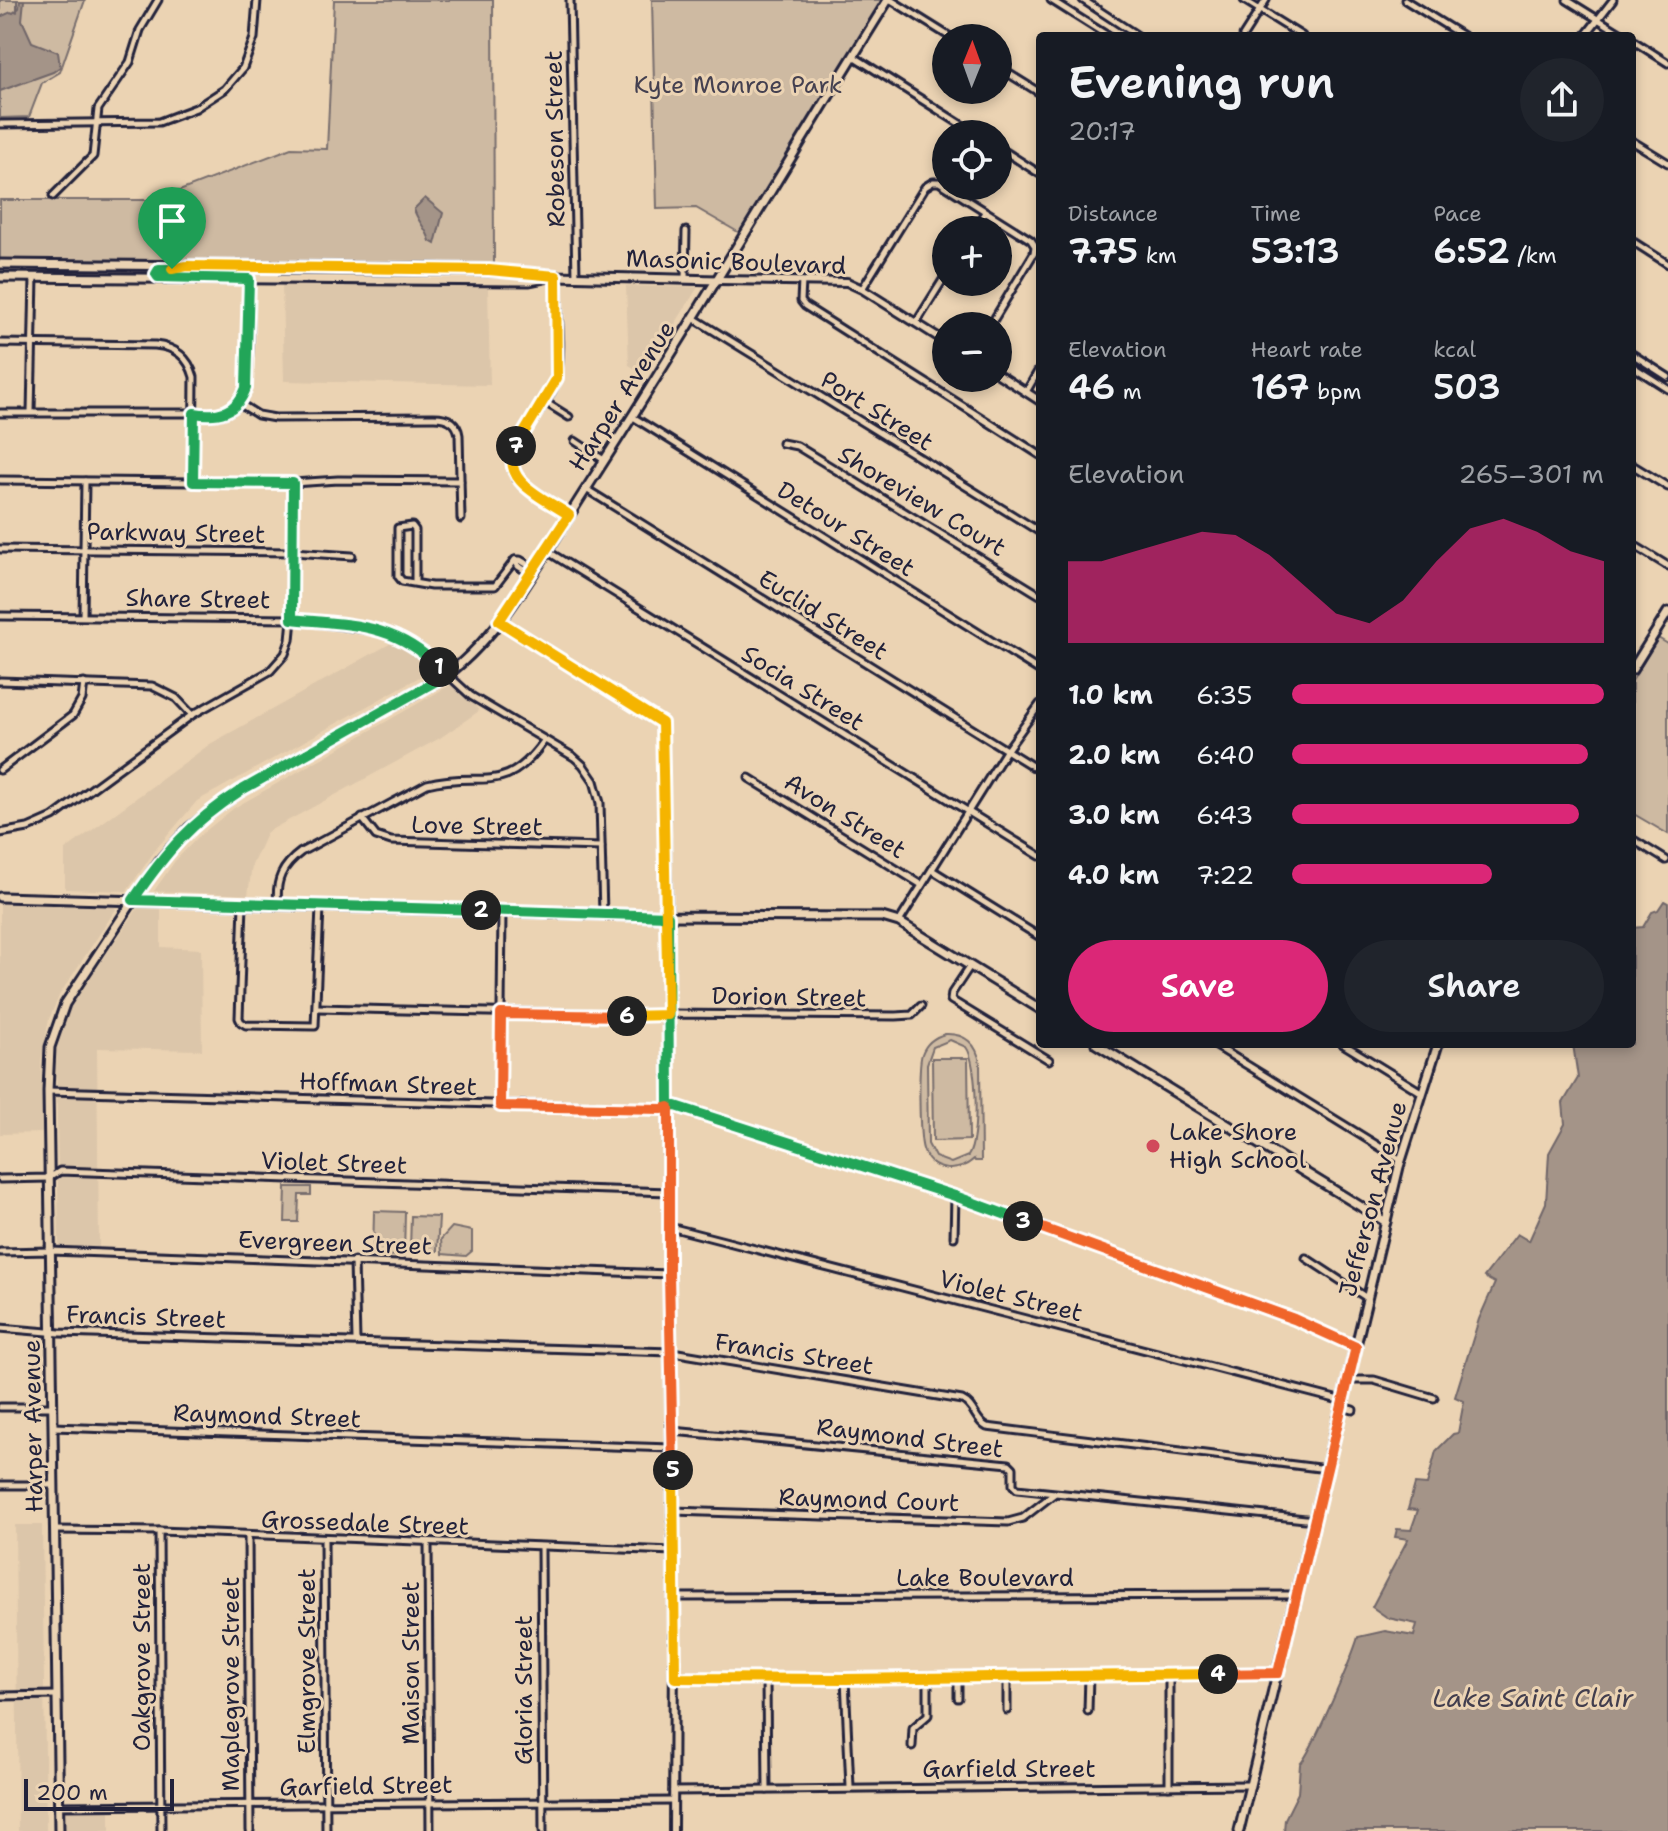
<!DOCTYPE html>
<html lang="en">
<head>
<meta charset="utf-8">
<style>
  body { margin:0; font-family:"Shantell Sans",sans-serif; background:#20242c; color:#f1f3f6; height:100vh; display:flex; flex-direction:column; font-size:30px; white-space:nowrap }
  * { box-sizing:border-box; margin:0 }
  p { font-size:26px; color:#9ea1a6 }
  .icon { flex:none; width:44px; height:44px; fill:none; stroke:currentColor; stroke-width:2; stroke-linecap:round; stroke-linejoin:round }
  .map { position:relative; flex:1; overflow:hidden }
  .side { position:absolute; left:1036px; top:32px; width:600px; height:1016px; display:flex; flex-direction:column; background:#171b24; border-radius:8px; box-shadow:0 4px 12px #0003 }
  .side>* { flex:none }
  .needle { width:52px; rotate:1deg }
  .controls { position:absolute; left:932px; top:24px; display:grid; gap:16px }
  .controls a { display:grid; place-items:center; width:80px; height:80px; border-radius:50%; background:#171b24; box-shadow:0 4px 12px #0003; font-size:40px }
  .scale { position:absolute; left:24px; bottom:20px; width:150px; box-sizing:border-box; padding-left:8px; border:4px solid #22223b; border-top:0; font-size:22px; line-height:28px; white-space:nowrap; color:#22223b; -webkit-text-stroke:6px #ebd3b3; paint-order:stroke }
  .pin { position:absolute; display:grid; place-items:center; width:68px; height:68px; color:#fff; margin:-82px -34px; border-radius:50% 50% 50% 0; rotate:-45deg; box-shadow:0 0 8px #0007 }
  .pin .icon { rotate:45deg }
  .km { position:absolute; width:40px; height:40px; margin:-20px; border-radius:50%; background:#222; color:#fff; font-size:22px; line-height:40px; text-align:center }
  .round { display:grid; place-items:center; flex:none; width:84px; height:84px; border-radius:42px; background:#20242c }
  .headline { display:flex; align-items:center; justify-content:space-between; height:136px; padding:0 32px }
  h1 { font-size:44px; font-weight:600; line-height:60px }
  .figures { display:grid; grid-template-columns:repeat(3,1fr); gap:12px; height:136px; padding:8px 32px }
  .figures div { display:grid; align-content:center }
  .figures b { font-size:34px; font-weight:600 }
  .figures small { font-size:22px; font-weight:400 }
  .figures p { font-size:22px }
  .chart { height:224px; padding:16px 32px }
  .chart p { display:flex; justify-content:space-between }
  .chart svg { width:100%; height:144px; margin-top:8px; fill:#db2777; opacity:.7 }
  .button { display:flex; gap:16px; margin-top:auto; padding:16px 32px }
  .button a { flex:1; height:92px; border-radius:48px; background:#db2777; color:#fff; font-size:32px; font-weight:600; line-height:92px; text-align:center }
  .button a+a { background:#20242c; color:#f1f3f6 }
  ul { padding:0 32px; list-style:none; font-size:26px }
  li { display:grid; grid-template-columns:128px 96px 1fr; align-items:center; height:60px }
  li i { height:20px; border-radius:10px; background:#db2777 }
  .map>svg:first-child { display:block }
  .built { fill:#dcc6aa }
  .green { fill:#cebaa2; stroke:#786e6e; stroke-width:2; fill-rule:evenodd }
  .water { fill:#a49488; stroke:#706669; stroke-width:2 }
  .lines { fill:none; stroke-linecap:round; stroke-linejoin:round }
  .stream { stroke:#706669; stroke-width:2 }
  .minor-casing { stroke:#22223b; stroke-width:11 }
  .tertiary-casing { stroke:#22223b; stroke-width:12 }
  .secondary-casing { stroke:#22223b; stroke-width:13 }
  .minor { stroke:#ebd3b3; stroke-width:5 }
  .tertiary { stroke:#ebd3b3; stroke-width:6 }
  .secondary { stroke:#ebd3b3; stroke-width:7 }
  .split-1-casing { stroke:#fff; stroke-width:16 }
  .split-2-casing { stroke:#fff; stroke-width:16 }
  .split-3-casing { stroke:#fff; stroke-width:16 }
  .split-4-casing { stroke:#fff; stroke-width:16 }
  .split-5-casing { stroke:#fff; stroke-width:16 }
  .split-6-casing { stroke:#fff; stroke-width:16 }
  .split-7-casing { stroke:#fff; stroke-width:16 }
  .split-8-casing { stroke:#fff; stroke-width:16 }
  .split-1 { stroke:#22a559; stroke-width:10 }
  .split-2 { stroke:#22a559; stroke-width:10 }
  .split-3 { stroke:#22a559; stroke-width:10 }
  .split-4 { stroke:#f0652b; stroke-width:10 }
  .split-5 { stroke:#f5b400; stroke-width:10 }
  .split-6 { stroke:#f0652b; stroke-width:10 }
  .split-7 { stroke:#f5b400; stroke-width:10 }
  .split-8 { stroke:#f5b400; stroke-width:10 }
  .poi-dot { fill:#d1495b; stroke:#ebd3b3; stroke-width:3 }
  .labels { text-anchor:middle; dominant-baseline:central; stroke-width:6; stroke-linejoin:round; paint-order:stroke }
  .park-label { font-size:24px; fill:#444050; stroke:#ebd3b3 }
  .street-label { font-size:24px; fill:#22223b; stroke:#ebd3b3 }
  .poi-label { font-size:24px; fill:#22223b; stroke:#ebd3b3; text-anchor:start }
  .water-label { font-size:26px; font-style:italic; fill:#423e4e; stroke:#ebd3b3 }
</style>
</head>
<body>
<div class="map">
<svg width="1668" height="1831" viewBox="0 0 1668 1831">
  <rect width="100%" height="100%" fill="#ebd3b3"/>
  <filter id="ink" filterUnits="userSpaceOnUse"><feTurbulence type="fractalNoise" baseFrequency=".0125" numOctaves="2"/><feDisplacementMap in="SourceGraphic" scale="16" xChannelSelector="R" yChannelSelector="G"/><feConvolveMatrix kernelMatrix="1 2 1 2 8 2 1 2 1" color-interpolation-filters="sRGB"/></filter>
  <g filter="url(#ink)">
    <g class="built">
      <path d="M282,284L488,287L490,385L284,381Z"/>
      <path d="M626,286L698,287L644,374L629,365Z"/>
      <path d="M395,641L434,669L197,801L156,849L127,891L65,889V850L210,744Z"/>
      <path d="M454,683L468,695L479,711L440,738L267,832L252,865L248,895L154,891L175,861L198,837L234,808Z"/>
      <path d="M0,903L113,906L116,909L60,994L49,1019L41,1062L43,1133L0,1134Z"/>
      <path d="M138,908H161V947L201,949L202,1050L97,1048L99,1248L59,1247L56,1052L68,1011Z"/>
      <path d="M15,1525H42L46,1831H18Z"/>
      <path d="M64,1809H110V1831H65Z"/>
    </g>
    <g class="green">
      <path d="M0,0H85L60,72L42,83L29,117L0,118Z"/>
      <path d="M334,0H493L494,264L0,261V200H156L291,148L327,149Z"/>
      <path d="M652,0H888L745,236L696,208L657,209Z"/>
      <path d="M1658,638L1668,644V834L1632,813V681Z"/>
      <path d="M945,1034C965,1033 977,1044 980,1063L981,1161H975L974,1159C958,1174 930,1173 923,1149C919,1137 918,1065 922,1054C926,1043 934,1037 945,1034ZM950,1040L966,1047C978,1062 979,1141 968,1156L951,1163L935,1157L928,1144L927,1064L933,1047Z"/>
      <path d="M932,1058H968L969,1140L933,1141Z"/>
      <path d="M286,1187H311V1195H299L298,1222H285Z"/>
      <path d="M374,1211L405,1212L404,1256L373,1255Z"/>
      <path d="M411,1216L439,1217L437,1251L410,1250Z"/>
      <path d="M452,1227L472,1231V1251L466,1256L442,1254L441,1239Z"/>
    </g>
    <g class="water">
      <path d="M20,0H24L22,20L32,42L58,52L60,67L53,72L0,91V17L11,12L13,13L19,8Z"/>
      <path d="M425,198L443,213L435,244L430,241C427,229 417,221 414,209Z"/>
      <path d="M1664,901L1668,903V1831H1284L1285,1819L1298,1793L1300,1764C1310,1756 1353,1655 1358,1637L1385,1631L1414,1636L1417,1624L1388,1618L1372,1607L1408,1539L1395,1537L1397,1529L1411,1530L1418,1510L1408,1509L1415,1484L1427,1485L1436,1451L1453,1434L1458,1433L1464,1401L1455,1397L1479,1319L1495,1283L1484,1277L1517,1234L1529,1241L1546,1203L1549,1153L1565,1124L1563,1103L1578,1078L1573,1044H1632V928L1643,927L1652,912L1658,910Z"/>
    </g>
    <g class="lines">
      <path class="stream" d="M17,12V0"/>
      <defs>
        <g id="minor">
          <path d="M570,0L576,276"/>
          <path d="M891,0L952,38"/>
          <path d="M1051,0L1108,36"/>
          <path d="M1083,0L1138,36"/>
          <path d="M1244,0L1302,36"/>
          <path d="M1405,0L1463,36"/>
          <path d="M1567,0L1625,36"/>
          <path d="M1243,36L1266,0"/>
          <path d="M1585,36L1613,0"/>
          <path d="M1632,40L1668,63"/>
          <path d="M853,56L976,134"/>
          <path d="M998,67L1040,93"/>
          <path d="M0,124L159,122L196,108L225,89L243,68L254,38L257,0"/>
          <path d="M1632,141L1668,163"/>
          <path d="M998,147L1040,174"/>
          <path d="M53,196L93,156L98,109L130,62L140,30L158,0"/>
          <path d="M974,230L985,212"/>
          <path d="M1632,241L1668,264"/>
          <path d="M556,276C557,307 563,348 557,377C552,407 491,454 520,482L569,515"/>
          <path d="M685,278L686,231"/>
          <path d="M802,281L801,301L805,306L1040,455"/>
          <path d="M862,289L925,187L933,182H939L1031,240L1035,246L1034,253L990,326"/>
          <path d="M695,319L1040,532"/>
          <path d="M916,323L946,275"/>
          <path d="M0,343L155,345C175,347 188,356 194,377L193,482"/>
          <path d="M1632,354L1668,377"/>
          <path d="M1632,366L1668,389"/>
          <path d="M1026,392L1040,368"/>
          <path d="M545,402L569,417"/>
          <path d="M239,403L258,415L275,418L434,417C447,417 457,421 459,435L461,519"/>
          <path d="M31,412L34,277"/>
          <path d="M0,413H194C211,416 228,417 239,402C253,383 249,305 249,279"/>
          <path d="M633,417L1040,671"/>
          <path d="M575,441L604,460"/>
          <path d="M782,443L797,446L1040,595"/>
          <path d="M1632,465L1668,487"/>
          <path d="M0,480L293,483L338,480L460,481"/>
          <path d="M586,489L1040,771"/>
          <path d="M1632,544L1668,566"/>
          <path d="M0,549L293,552L352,556"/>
          <path d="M547,551L1040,856"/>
          <path d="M531,574L518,566L515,560H520L535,569"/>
          <path d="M415,581V530L412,526L398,528V576L402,581L431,586H495L515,560"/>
          <path d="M0,616L292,619L381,631L419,648L471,696L574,757L583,765L594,781L600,803L603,914"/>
          <path d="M83,616L85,481"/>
          <path d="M499,621L662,723L668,916"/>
          <path d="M0,681L152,686L176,698L192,715"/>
          <path d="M0,770L73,715L82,699L84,683"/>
          <path d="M749,778L922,885"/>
          <path d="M362,818L376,836L391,841L601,847"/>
          <path d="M0,833L28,828L53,817L192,715L270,671L285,654L290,640L292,619L293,483"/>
          <path d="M1632,839L1666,860"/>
          <path d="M932,870L1040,937"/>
          <path d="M243,904L239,1018L241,1022L246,1025L315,1026L320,907"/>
          <path d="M278,904C275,881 282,866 301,852L427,784C481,770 504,798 544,741"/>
          <path d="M899,922L1006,751L1040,704"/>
          <path d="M970,966L952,993L951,1000L1049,1060"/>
          <path d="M318,1008L650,1016L674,1014L896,1016L912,1015L921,1006"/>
          <path d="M1213,1044L1401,1160"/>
          <path d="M1343,1044L1421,1092"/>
          <path d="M48,1091L662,1109L676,1106L955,1196L1294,1319L1356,1347"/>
          <path d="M500,1106L502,911"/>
          <path d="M0,1179L49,1178L60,1171L669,1192"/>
          <path d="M670,1227C894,1286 1119,1342 1343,1401"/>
          <path d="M954,1237L955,1196"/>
          <path d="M0,1252L51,1251L669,1274"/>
          <path d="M1306,1258L1367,1298"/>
          <path d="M354,1261L356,1341"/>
          <path d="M0,1328L60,1333L672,1352L962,1400C975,1406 975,1421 987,1427L1327,1469"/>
          <path d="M1348,1380H1374L1434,1398"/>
          <path d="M0,1407H53"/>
          <path d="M1342,1407L1353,1410"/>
          <path d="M53,1427L671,1448"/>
          <path d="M673,1431L1009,1464L1013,1468V1485L1017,1489L1315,1520"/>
          <path d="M0,1485H54"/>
          <path d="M673,1511L1008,1522L1023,1518L1054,1494"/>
          <path d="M54,1530L159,1531L674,1551"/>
          <path d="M159,1531L161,1831"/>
          <path d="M248,1536L250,1831"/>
          <path d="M324,1540L326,1831"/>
          <path d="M428,1543L430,1831"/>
          <path d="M541,1548L543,1831"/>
          <path d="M674,1597L1296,1595"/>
          <path d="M1169,1674V1786"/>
          <path d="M1007,1676V1710"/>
          <path d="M958,1677V1698"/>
          <path d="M675,1678L845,1679L1277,1673"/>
          <path d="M845,1679L850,1787"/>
          <path d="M766,1680L767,1790"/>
          <path d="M0,1696L57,1695"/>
          <path d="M1088,1711L1089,1675"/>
          <path d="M912,1746L913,1728L928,1715V1677"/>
          <path d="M673,1791L1250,1785"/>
          <path d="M59,1806L673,1801"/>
        </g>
        <g id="tertiary">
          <path d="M718,280L847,282L862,289L946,342"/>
          <path d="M998,374L1040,401"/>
          <path d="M668,916L669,1274L674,1642L673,1831"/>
        </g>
        <g id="secondary">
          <path d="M0,264L425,268L489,270L556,276L718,280"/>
          <path d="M0,277L530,281L550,277"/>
          <path d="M250,279L254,274H275L272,266"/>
          <path d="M1632,670L1668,612"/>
          <path d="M0,897L668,916L882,917L899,922L1040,1009"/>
          <path d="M1096,1044L1386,1222"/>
          <path d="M59,1831L48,1091L50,1047L65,1004L160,860L189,828L240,791L447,675C509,627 546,550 588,486C691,326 787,162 888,0"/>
          <path d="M1239,1831L1399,1167L1438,1044"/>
        </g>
      </defs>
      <use href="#minor" class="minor-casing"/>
      <use href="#tertiary" class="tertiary-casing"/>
      <use href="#secondary" class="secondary-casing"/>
      <use href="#minor" class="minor"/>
      <use href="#tertiary" class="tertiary"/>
      <use href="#secondary" class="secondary"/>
    </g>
  </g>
  <g class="lines" filter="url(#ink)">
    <defs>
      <path id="split-1" d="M172,269H159L156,274L158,277L249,279L246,388C237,413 218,417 194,413L193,482L293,483L292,619C351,625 395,623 439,667"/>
      <path id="split-2" d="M439,667L447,675L240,791C190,823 166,852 133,900L481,910"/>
      <path id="split-3" d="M481,910L668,916L669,1107L676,1106L955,1196L1023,1221"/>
      <path id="split-4" d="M1023,1221L1294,1319L1356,1347L1278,1673L1218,1674"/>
      <path id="split-5" d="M673,1470L675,1678L845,1679L1218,1674"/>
      <path id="split-6" d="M627,1016L501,1014L500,1106L662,1109L669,1107V1274L673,1470"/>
      <path id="split-7" d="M516,446C499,482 545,498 569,515L499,621L662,723L668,1015L627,1016"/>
      <path id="split-8" d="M172,269L187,266L489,270L556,276L557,378L516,446"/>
    </defs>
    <use href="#split-1" class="split-1-casing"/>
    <use href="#split-2" class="split-2-casing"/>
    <use href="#split-3" class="split-3-casing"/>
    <use href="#split-4" class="split-4-casing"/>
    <use href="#split-5" class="split-5-casing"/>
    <use href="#split-6" class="split-6-casing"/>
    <use href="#split-7" class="split-7-casing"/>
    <use href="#split-8" class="split-8-casing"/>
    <use href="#split-1" class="split-1"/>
    <use href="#split-2" class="split-2"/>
    <use href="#split-3" class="split-3"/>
    <use href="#split-4" class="split-4"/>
    <use href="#split-5" class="split-5"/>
    <use href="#split-6" class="split-6"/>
    <use href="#split-7" class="split-7"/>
    <use href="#split-8" class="split-8"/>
  </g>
  <circle class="poi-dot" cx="1153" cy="1146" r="8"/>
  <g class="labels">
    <g class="park-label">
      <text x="738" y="85">Kyte Monroe Park</text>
    </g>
    <g class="street-label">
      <text transform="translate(555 139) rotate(-91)">Robeson Street</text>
      <text transform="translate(736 262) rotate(2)">Masonic Boulevard</text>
      <text transform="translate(622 396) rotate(-57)">Harper Avenue</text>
      <text transform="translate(877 411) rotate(32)">Port Street</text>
      <text transform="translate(922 501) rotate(31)">Shoreview Court</text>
      <text transform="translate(846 529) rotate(32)">Detour Street</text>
      <text transform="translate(176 533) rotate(1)">Parkway Street</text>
      <text transform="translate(198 599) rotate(1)">Share Street</text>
      <text transform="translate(823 615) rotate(32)">Euclid Street</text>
      <text transform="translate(803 688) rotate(32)">Socia Street</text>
      <text transform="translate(845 816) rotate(32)">Avon Street</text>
      <text transform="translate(477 826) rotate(1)">Love Street</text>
      <text transform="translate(789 997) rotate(1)">Dorion Street</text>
      <text transform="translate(388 1084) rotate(2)">Hoffman Street</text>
      <text transform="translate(334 1163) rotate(2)">Violet Street</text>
      <text transform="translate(1373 1199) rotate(-75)">Jefferson Avenue</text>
      <text transform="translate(335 1243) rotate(2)">Evergreen Street</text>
      <text transform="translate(1011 1296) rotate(14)">Violet Street</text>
      <text transform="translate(146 1317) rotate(2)">Francis Street</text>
      <text transform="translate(794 1354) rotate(9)">Francis Street</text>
      <text transform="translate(267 1416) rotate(2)">Raymond Street</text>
      <text transform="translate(33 1426) rotate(-91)">Harper Avenue</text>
      <text transform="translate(910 1438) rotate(7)">Raymond Street</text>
      <text transform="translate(869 1500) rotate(2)">Raymond Court</text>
      <text transform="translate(365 1523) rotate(2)">Grossedale Street</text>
      <text x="985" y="1578">Lake Boulevard</text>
      <text transform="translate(142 1657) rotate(-90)">Oakgrove Street</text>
      <text transform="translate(307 1661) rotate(-90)">Elmgrove Street</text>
      <text transform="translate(411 1663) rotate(-90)">Maison Street</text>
      <text transform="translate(231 1684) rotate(-90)">Maplegrove Street</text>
      <text transform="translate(524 1690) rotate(-90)">Gloria Street</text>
      <text x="1009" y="1769">Garfield Street</text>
      <text transform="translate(366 1786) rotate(-1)">Garfield Street</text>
    </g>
    <g class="poi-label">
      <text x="1169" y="1132">Lake Shore<tspan x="1169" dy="28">High School</tspan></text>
    </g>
    <g class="water-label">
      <text x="1533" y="1697">Lake Saint Clair</text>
    </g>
  </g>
</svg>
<div class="controls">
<a><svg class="needle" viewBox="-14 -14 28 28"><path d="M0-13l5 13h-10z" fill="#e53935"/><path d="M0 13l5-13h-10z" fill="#9ea1a6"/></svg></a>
<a><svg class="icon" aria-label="locate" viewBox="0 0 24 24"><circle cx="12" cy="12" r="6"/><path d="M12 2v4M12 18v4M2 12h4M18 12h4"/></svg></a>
<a>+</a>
<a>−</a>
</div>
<div class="scale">200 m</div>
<div class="pin" style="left:172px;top:269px;background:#1e9e55"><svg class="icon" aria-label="arrive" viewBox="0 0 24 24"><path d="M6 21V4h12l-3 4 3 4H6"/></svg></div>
<b class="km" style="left:439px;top:667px">1</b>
<b class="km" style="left:481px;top:910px">2</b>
<b class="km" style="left:1023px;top:1221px">3</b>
<b class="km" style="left:1218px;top:1674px">4</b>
<b class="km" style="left:673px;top:1470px">5</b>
<b class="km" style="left:627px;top:1016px">6</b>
<b class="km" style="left:516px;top:446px">7</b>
<section class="side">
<div class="headline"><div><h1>Evening run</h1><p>20:17</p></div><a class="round"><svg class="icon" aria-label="share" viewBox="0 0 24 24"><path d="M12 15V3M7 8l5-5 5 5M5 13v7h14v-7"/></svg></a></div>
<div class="figures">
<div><p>Distance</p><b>7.75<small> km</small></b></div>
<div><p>Time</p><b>53:13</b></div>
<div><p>Pace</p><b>6:52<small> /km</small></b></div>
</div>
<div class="figures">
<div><p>Elevation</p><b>46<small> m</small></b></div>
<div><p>Heart rate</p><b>167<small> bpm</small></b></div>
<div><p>kcal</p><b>503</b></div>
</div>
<div class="chart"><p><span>Elevation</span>265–301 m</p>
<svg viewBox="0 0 160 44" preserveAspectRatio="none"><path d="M0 44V19L10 19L20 16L30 13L40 10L50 11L60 17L70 26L80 35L90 38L100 31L110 19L120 9L130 6L140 10L150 16L160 19V44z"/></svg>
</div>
<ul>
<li><b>1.0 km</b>6:35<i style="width:100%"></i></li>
<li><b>2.0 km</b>6:40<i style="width:95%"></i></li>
<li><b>3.0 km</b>6:43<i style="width:92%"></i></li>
<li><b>4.0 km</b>7:22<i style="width:64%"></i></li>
</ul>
<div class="button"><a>Save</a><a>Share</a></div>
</section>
</div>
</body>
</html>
